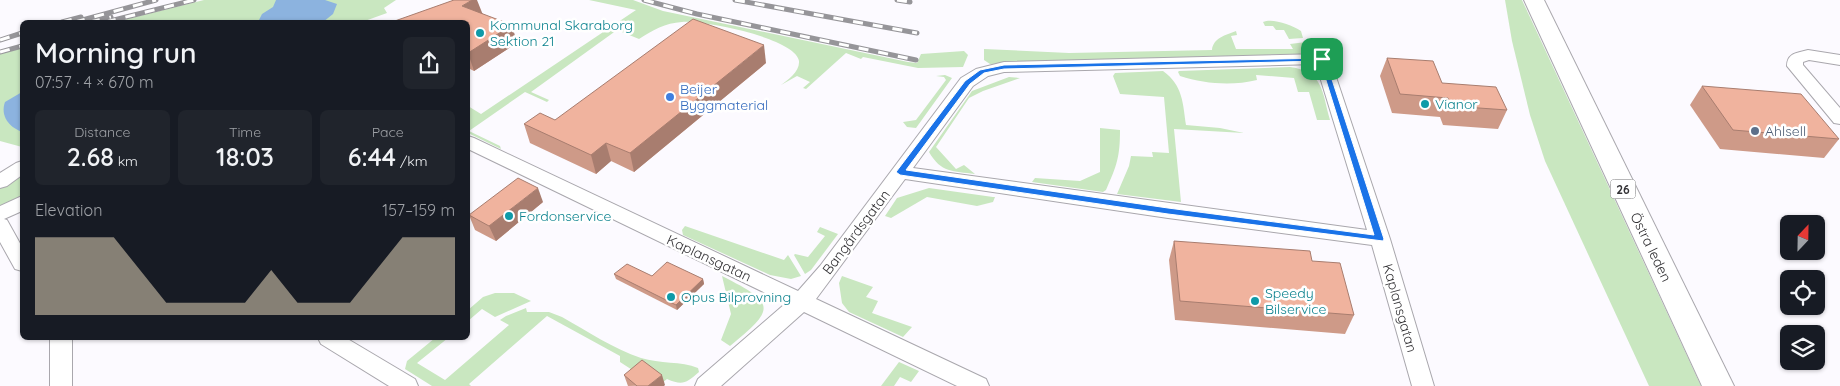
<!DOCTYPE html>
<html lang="en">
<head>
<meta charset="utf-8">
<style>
  body { margin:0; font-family:Quicksand,sans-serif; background:#20242c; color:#f1f3f6; height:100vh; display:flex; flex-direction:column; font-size:19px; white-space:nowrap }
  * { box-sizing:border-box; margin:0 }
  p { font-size:16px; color:#9ea1a6 }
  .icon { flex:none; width:28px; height:28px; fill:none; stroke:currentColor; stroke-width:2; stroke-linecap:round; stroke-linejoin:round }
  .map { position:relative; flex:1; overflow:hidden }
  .panel { position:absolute; left:20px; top:20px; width:450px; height:320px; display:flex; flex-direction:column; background:#171b24; border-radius:8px; box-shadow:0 1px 4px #0004 }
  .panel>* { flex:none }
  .needle { width:32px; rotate:22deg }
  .fabs { position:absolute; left:1780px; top:215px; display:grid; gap:10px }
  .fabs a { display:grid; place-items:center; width:45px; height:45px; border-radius:8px; background:#171b24; box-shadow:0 1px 4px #0004; font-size:25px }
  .pin { position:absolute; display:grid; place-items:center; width:42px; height:42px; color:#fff; margin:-21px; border-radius:10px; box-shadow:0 2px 8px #0006 }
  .round { display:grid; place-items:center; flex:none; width:52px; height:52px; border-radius:8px; background:#20242c }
  .head { display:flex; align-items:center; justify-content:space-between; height:85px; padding:0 15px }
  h1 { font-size:28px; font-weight:600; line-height:38px }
  .stats { display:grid; grid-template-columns:repeat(3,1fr); gap:8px; height:85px; padding:5px 15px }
  .stats div { display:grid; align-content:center; border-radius:8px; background:#20242c; text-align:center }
  .stats b { font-size:25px; font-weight:600 }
  .stats small { font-size:14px; font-weight:400 }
  .stats p { font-size:14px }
  .chart { height:140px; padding:10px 15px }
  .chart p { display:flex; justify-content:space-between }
  .chart svg { width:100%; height:90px; margin-top:5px; fill:#b5ab98; opacity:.7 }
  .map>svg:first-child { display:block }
  .green { fill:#c9e7c0 }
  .water { fill:#8cb3df }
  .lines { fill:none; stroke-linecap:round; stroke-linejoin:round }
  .minor-casing { stroke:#a9a7ad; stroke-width:2 }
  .highway-casing { stroke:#a9a7ad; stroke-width:2 }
  .minor { fill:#fff; fill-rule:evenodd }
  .highway { fill:#fff; fill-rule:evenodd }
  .rail-casing { stroke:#969599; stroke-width:5 }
  .rail { stroke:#fff; stroke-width:3; stroke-dasharray:10; stroke-linecap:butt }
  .wall { fill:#ce9a88 }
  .shaded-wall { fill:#a87d6f }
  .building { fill:#f0b39e; stroke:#a87d6f }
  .route { fill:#1a73e8; stroke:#fff; fill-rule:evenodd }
  .culture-dot { fill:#0f9aa8; stroke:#fff; stroke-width:2 }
  .shop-dot { fill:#3f7fe0; stroke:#fff; stroke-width:2 }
  .service-dot { fill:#5c6f8a; stroke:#fff; stroke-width:2 }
  .labels { text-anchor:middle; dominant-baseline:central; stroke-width:5; stroke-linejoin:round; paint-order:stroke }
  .shield { fill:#fff; stroke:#707072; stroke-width:1 }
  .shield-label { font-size:12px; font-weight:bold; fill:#333235 }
  .culture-label { font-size:14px; fill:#0d838f; stroke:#fff; text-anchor:start }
  .shop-label { font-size:14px; fill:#366cbe; stroke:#fff; text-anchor:start }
  .service-label { font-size:14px; fill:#4e5e75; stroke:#fff; text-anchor:start }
  .street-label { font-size:14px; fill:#333235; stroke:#fff }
</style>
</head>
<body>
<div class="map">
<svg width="1840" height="386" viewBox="0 0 1840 386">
  <rect width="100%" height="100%" fill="#fcfaff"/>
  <g class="green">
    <path d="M204,0H396L384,8L387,13L362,22H115Z"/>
    <path d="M589,0H633L663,11L908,62L917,63L921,54L964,51L968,55L963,67L918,68L863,57L861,59L846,53L806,89L803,88L810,82L797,76L781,85C788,80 800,71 799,61C796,38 702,20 682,22C665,23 653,30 639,39L617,30L531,92L549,100L547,102L525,92L469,131L500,146L501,149L468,133V106L481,114L636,10Z"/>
    <path d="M1505,0H1522L1701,386H1649L1545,161L1530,115L1512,41Z"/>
    <path d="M1263,22C1273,18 1291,25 1301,31L1303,38L1289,39L1284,30H1276L1273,26H1265Z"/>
    <path d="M1236,31L1237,35L1231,36L1236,49H1293L1290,44L1306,42L1310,44L1309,48L1300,54H1292L990,64L984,60V49L1069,53L1212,50C1213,38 1226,35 1236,31Z"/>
    <path d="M22,48V147L0,141V54Z"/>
    <path d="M1290,67C1324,72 1322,92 1330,120H1317L1309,92H1298L1294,78L1256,75L1257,80C1232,86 1205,84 1180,76L1178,72L1179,71Z"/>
    <path d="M1163,71C1183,85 1183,104 1186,125L1220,128L1244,133L1174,129L1181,202L1117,194L1129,166L1131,156L1153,157L1152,152L1169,153L1164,97L1120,94L1113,76L1115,73Z"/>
    <path d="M945,75L952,78L916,128L907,127L903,122L916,120L946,80L944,77L936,76Z"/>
    <path d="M1009,77L1020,78L983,91L969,98L936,147L956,169L964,165L975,174C953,171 941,173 929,152L972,91Z"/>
    <path d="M1100,128L1120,130C1120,157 1117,165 1106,190L1103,192L1032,182L1035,178L1080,181L1100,172Z"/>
    <path d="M22,170V199L0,209V185Z"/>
    <path d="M929,188L993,197H995L993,202L977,206L927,197L891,218L885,216L897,198Z"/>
    <path d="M685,226L784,260L788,255L801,276L791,279L770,275L683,235L682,230Z"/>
    <path d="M820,227L838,234L811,270L805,274L794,255L795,254L808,257L825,236L817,232Z"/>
    <path d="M722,276C775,303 777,308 730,346L721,340L731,314Z"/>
    <path d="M842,276L873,287L866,297L878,301L872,313L912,327L903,337L849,312L842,303L839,283Z"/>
    <path d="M495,293H514L531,301L495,317L482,309L468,321V310L483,297Z"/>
    <path d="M526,308L527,312H549L562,317C587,331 614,349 641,358C660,364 681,361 698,368L699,372C686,383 683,386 667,379L662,383L640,375L620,362V356L547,316L469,384L471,386H432L405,369L407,361L435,338H448L417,363L445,380L509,325L500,320L506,316Z"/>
    <path d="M899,362L919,371L911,382L900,377L894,386H881Z"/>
  </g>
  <g class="water">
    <path d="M276,0H325L337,4L333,14L323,22H258L262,14L273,7Z"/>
    <path d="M22,92V132C9,127 0,116 5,102Z"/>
  </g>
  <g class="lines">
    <defs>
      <g id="minor">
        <path d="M1808,50L1840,55V65L1809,60L1803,62V65L1840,108V124L1834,123L1787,66C1787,53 1797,53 1808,50Z"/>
        <path d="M1322,54L1328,56L1330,59L1390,239L1434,386H1412L1372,245L1168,218L905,179L816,299L986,379L989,386H957L804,312L721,386H695L698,379L786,303L468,149V136L474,138L798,291L820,266L961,78L976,69L1004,62ZM1316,64L1367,230L913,168L973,86L988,76L1004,72Z"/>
        <path d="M22,161V175L7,186L0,188V173L16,163Z"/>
        <path d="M22,196V211L4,219L7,220L22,247V271L15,269L0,242V206Z"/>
        <rect x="50" y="338" width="22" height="48"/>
        <path d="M318,338H346L415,379L418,386H389L321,344Z"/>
      </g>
      <path id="highway" d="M1524,0H1544L1734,386H1702Z"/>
    </defs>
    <use href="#minor" class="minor-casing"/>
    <use href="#highway" class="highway-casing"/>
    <use href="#minor" class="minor"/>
    <use href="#highway" class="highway"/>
    <defs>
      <g id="rail">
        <path d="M644,0L697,14L916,60"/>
        <path d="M735,0L917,33"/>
        <path d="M897,0L910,2"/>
        <path d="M62,22L81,17"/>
        <path d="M75,22L156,0"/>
        <path d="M90,22L111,17"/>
        <path d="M106,22L194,0"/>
        <path d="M0,40L22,33"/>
        <path d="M0,52L22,46"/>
      </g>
    </defs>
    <use href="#rail" class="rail-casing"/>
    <use href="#rail" class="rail"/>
  </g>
  <g class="wall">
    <path d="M482,13L517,43L474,71L468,68V22Z"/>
    <path d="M1387,58L1442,83L1507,110L1498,129L1443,125L1440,117L1392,113L1380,76Z"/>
    <path d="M766,63L634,172L611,161L596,174L530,143L524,124L555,120Z"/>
    <path d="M1702,86L1839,139L1824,158L1720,149L1690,105Z"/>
    <path d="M543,202L496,241L475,230L469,215Z"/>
    <path d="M1174,241L1312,261L1354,315L1345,334L1175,320L1169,260Z"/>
    <path d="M614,274L703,279L704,284L677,310L616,279Z"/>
    <path d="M624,375L665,385L628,386Z"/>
  </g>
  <g class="shaded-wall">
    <path d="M472,0H477L483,15L462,6Z"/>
    <path d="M512,25L517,43L474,71L468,53Z"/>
    <path d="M764,45L766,63L634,172L630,153Z"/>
    <path d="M606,143L611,161L596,174L591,155Z"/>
    <path d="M538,188L543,202L496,241L489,226Z"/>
    <path d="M703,279L704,284L677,310L676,305Z"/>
    <path d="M662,375L665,385L664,386H648Z"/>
  </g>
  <g class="building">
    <path d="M454,0H472L462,6L512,25L468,53V22H392Z"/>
    <path d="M693,19L764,45L630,153L606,143L591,155L524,124L540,113L555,120Z"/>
    <path d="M1387,58L1433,61L1442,83L1496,87L1507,110L1451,106L1448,98L1400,94Z"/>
    <path d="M1702,86L1801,94L1839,139L1733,130Z"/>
    <path d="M518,178L538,188L489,226L469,215Z"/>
    <path d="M1174,241L1310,251L1312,261L1340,263L1354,315L1180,301Z"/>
    <path d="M667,262L703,279L676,305L614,274L627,264L652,276Z"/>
    <path d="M642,360L662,375L648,386H637L624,375Z"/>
  </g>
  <path class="route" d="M1325,58L1384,239L1383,241L1168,214L900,175L896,172L965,81L980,70L1004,65ZM1320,61L1374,235L1168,208L906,170L970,84L984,73L1004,69Z"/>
  <g class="culture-dot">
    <circle cx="480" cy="33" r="5"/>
    <circle cx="1425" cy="104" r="5"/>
    <circle cx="509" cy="216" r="5"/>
    <circle cx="671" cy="297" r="5"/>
    <circle cx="1255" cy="301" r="5"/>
  </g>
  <circle class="shop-dot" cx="670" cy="97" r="5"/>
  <circle class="service-dot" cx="1755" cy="131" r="5"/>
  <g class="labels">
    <rect class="shield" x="1610.5" y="179.5" width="25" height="19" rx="4"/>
    <g class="shield-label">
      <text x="1623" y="189">26</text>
    </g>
    <g class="culture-label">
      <text x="490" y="25">Kommunal Skaraborg<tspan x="490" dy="16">Sektion 21</tspan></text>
      <text x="1435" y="104">Vianor</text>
      <text x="519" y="216">Fordonservice</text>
      <text x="1265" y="293">Speedy<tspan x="1265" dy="16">Bilservice</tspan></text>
      <text x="681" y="297">Opus Bilprovning</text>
    </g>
    <g class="shop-label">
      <text x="680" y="89">Beijer<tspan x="680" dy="16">Byggmaterial</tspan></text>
    </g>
    <g class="service-label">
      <text x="1765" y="131">Ahlsell</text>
    </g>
    <g class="street-label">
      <text transform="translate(856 232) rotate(-53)">Bangårdsgatan</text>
      <text transform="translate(1651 247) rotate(64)">Östra leden</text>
      <text transform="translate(709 258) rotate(25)">Kaplansgatan</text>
      <text transform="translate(1400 308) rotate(74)">Kaplansgatan</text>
    </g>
  </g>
</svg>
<div class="fabs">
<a><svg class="needle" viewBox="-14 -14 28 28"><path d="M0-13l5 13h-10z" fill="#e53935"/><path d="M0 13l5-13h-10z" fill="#9ea1a6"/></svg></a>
<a><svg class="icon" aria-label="locate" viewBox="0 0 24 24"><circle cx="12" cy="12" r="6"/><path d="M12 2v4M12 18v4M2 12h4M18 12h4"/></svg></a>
<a><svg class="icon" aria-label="layers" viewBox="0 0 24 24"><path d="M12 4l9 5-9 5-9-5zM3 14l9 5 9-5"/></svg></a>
</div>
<div class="pin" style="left:1322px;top:59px;background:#1e9e55"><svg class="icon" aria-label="arrive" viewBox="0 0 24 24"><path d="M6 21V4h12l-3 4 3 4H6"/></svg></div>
<section class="panel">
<div class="head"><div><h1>Morning run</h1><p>07:57 · 4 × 670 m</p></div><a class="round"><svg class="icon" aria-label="share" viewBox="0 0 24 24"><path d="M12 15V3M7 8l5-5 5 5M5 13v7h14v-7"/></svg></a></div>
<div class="stats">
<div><p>Distance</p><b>2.68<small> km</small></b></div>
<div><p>Time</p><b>18:03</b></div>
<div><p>Pace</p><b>6:44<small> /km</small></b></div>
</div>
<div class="chart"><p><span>Elevation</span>157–159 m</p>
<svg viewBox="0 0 160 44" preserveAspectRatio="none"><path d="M0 44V6L10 6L20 6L30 6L40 22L50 38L60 38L70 38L80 38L90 22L100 38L110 38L120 38L130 22L140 6L150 6L160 6V44z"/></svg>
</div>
</section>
</div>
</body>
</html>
